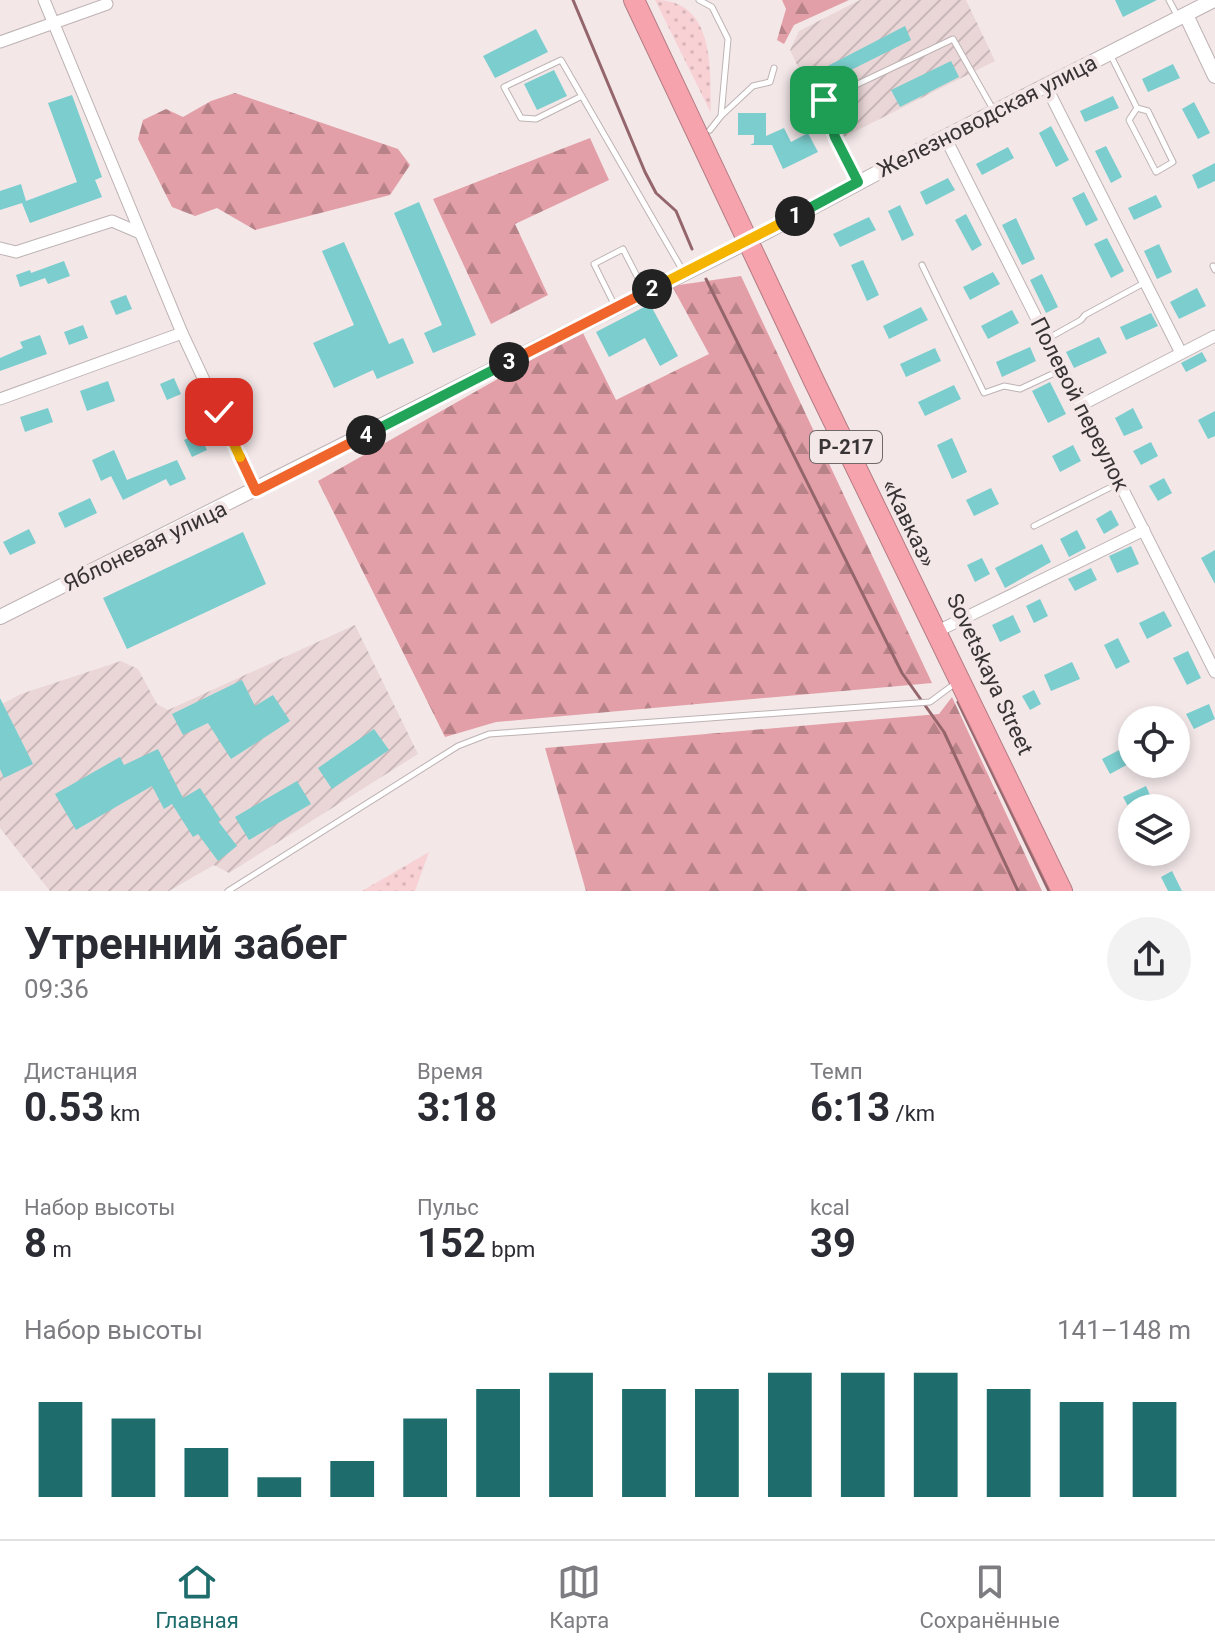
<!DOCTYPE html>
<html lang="ru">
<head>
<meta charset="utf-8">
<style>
  body { margin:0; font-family:Roboto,sans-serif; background:#f2f2f3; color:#2b2b33; height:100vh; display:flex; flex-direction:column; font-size:30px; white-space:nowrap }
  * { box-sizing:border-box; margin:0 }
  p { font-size:26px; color:#7c7c81 }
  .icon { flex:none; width:44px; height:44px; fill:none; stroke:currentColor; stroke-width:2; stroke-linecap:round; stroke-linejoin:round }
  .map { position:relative; height:891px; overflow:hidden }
  .details { display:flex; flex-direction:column; background:#fff; flex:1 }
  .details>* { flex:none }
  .controls { position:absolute; left:1118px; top:706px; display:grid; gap:16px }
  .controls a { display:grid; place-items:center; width:72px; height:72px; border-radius:50%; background:#fff; box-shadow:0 4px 12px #0003; font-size:40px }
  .pin { position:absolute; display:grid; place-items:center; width:68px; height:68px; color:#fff; margin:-34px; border-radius:16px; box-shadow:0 4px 12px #0006 }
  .km { position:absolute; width:40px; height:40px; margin:-20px; border-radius:50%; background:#222; color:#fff; font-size:22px; line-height:40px; text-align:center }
  .round { display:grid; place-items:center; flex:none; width:84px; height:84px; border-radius:42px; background:#f2f2f3 }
  .overview { display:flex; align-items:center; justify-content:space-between; height:136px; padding:0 24px }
  h1 { font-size:44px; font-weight:700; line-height:60px }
  .figures { display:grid; grid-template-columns:repeat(3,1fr); gap:12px; height:136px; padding:8px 24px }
  .figures div { display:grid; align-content:center }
  .figures b { font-size:40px; font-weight:700 }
  .figures small { font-size:22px; font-weight:400 }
  .figures p { font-size:22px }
  .chart { height:224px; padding:16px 24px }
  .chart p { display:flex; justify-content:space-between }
  .chart svg { width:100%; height:144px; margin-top:8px; stroke:#1f6c6d; stroke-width:6 }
  .tabs { display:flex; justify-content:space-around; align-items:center; height:112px; border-top:2px solid #e1e1e2; background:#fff; font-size:22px; color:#7c7c81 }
  .tabs a { display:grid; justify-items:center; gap:4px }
  .tabs .current { color:#1f6c6d }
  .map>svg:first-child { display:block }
  .industrial { fill:url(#industrial-furrows) }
  .grass { fill:url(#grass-dots) }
  .forest { fill:url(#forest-firs) }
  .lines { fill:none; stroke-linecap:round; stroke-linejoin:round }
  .stream { stroke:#94666c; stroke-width:3 }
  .building { fill:#7bcdce }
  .lane-casing { stroke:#beb3b4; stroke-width:7 }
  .street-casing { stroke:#beb3b4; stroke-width:13 }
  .secondary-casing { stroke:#beb3b4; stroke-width:16 }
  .highway-casing { stroke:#b47c83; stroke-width:22 }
  .lane { stroke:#fff; stroke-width:5 }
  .street { stroke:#fff; stroke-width:11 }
  .secondary { stroke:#fff; stroke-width:14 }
  .highway { stroke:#f7a3ad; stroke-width:20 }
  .split-1-casing { stroke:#fff; stroke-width:16 }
  .split-2-casing { stroke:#fff; stroke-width:16 }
  .split-3-casing { stroke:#fff; stroke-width:16 }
  .split-4-casing { stroke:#fff; stroke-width:16 }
  .split-5-casing { stroke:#fff; stroke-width:16 }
  .split-6-casing { stroke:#fff; stroke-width:16 }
  .split-1 { stroke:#22a559; stroke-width:10 }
  .split-2 { stroke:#f5b400; stroke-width:10 }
  .split-3 { stroke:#f0652b; stroke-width:10 }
  .split-4 { stroke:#22a559; stroke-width:10 }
  .split-5 { stroke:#f0652b; stroke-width:10 }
  .split-6 { stroke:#f5b400; stroke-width:10 }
  .labels { text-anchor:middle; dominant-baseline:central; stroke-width:8; stroke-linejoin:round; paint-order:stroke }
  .shield { fill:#f3e7e8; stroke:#70696a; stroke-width:2 }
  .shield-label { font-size:20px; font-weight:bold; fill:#383334 }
  .street-label { font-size:22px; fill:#383334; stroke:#f3e7e8 }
</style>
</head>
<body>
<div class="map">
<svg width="1215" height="891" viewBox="0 0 1215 891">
  <defs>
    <pattern id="industrial-furrows" width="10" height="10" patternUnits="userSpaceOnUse" patternTransform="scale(2)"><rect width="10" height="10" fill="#ead6d7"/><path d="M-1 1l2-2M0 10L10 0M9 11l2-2" fill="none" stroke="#c9b8b9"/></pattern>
    <pattern id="grass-dots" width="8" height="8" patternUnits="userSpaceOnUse" patternTransform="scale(2)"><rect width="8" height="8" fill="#f8d1d4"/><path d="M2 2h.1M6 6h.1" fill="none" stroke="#d5b4b7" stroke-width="1.8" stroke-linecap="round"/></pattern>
    <pattern id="forest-firs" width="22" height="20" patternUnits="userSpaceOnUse" patternTransform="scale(2)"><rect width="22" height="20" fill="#e29fa7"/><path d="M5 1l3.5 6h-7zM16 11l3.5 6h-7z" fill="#b88289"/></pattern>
  </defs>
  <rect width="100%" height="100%" fill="#f3e7e8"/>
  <g class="industrial">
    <path d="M860,0H966L995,61L834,142L790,50L799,31Z"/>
    <path d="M355,625L418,754L229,873L214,865L169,891H50L0,828V705L21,694L121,661L138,669L157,704L168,710Z"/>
  </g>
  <g class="grass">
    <path d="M655,0C716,0 710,70 711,113Z"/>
    <path d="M429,852L415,891H362Z"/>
  </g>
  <g class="forest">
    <path d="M782,0H849L794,25L784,44L777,40L786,9Z"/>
    <path d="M235,93L398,149L410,165L390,195L255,230L217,208L195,216L172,207L138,139L143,120L166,109L183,117L211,101Z"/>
    <path d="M590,138L609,180L515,224L548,295L491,324L433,199Z"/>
    <path d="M741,276L932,683L496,722L445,737L318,481L582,331L616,400L709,354L672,286Z"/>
    <path d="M952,697L1042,891H586L545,748L939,714Z"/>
  </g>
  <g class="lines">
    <g class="stream">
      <path d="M573,0L645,172L656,193L676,211L692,249"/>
      <path d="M706,279L902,673L944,732L1018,891"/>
      <path d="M958,702L1049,891"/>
    </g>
  </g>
  <g class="building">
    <path d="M1115,0H1157L1123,17Z"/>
    <path d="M905,26L911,40L827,82L820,70Z"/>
    <path d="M536,29L548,52L495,78L483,56Z"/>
    <path d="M951,61L959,77L900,107L891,90Z"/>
    <path d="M1173,64L1180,78L1148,92L1142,79Z"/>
    <path d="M554,70L567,96L537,110L524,84Z"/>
    <path d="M72,95L102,177L95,180L102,197L30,223L22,203L0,210V191L21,184L26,201L77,182L48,103Z"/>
    <path d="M1113,96L1119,108L1085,122L1080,111Z"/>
    <path d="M1194,102L1210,133L1198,139L1182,109Z"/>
    <path d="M738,113H766V136L784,128L791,142L808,133L818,152L783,169L772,145H750L754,143V135H738Z"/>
    <path d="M1051,126L1069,160L1056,167L1039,133Z"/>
    <path d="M1106,146L1122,177L1111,183L1095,151Z"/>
    <path d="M1008,147L1014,158L982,175L976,164Z"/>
    <path d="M1215,163V181L1198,189L1192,175Z"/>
    <path d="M948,178L955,190L926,205L920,192Z"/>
    <path d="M1084,192L1098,220L1086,226L1072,198Z"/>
    <path d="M1156,195L1162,207L1134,220L1128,208Z"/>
    <path d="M419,202L476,335L433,353L424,333L442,325L394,213Z"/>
    <path d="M900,205L914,235L902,241L888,211Z"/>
    <path d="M966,214L982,245L972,251L955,220Z"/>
    <path d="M869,217L876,230L840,247L833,234Z"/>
    <path d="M1016,218L1035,259L1022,265L1002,225Z"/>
    <path d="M1107,238L1124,271L1111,278L1094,244Z"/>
    <path d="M344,242L389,344L403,338L414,363L377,379L373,370L334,388L313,343L354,325L322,251Z"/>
    <path d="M1159,244L1172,272L1157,279L1144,251Z"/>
    <path d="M863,260L879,295L867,301L851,265Z"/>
    <path d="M64,261L70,276L48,284L45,278L20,287L16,275L30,270L31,273Z"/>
    <path d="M993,272L1000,284L970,300L963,287Z"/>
    <path d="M1042,274L1058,307L1046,313L1030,280Z"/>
    <path d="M1197,288L1206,306L1179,319L1170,302Z"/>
    <path d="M126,295L132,309L116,315L110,301Z"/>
    <path d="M650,304L678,356L660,366L645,338L609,357L596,332Z"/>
    <path d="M921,307L928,320L889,339L883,326Z"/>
    <path d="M1012,310L1019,323L988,339L981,326Z"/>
    <path d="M1151,313L1158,326L1126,340L1120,327Z"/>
    <path d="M83,325L88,338L69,345L64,332Z"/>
    <path d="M40,335L47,354L0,371V358L23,348L20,342Z"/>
    <path d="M1099,337L1107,353L1074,368L1066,352Z"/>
    <path d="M1030,347L1036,361L1002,377L996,362Z"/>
    <path d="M935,348L941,361L906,377L900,364Z"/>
    <path d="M1202,352L1207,361L1186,372L1181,363Z"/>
    <path d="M174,378L181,394L167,400L160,384Z"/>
    <path d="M108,381L115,401L87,411L80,391Z"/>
    <path d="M1050,382L1066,414L1048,423L1032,391Z"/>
    <path d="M954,385L961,399L925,416L918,402Z"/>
    <path d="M48,408L53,422L25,432L20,417Z"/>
    <path d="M1133,408L1143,428L1124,436L1115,418Z"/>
    <path d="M1215,411V436L1208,439L1198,420Z"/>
    <path d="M199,433L207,450L192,457L184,440Z"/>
    <path d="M952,438L967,472L952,479L937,445Z"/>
    <path d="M1151,442L1158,456L1141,465L1133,451Z"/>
    <path d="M1073,445L1081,461L1060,472L1052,456Z"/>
    <path d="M114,450L127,480L177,460L186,479L170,486L166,479L123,500L111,476L101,481L92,460Z"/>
    <path d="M1164,478L1172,493L1158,501L1149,486Z"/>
    <path d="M991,488L999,504L974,516L966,500Z"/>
    <path d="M90,498L97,513L65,528L58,513Z"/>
    <path d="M1111,510L1119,525L1104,534L1096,519Z"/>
    <path d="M29,529L36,543L10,555L3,542Z"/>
    <path d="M1077,530L1086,548L1069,557L1060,539Z"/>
    <path d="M243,532L266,584L127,649L103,598Z"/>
    <path d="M1042,544L1051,562L1005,588L995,568Z"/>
    <path d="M1131,546L1139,564L1117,573L1109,556Z"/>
    <path d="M1215,550V584L1201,558Z"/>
    <path d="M982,558L990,574L975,582L967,565Z"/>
    <path d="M1091,568L1097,580L1075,591L1068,579Z"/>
    <path d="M1040,599L1048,616L1034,623L1026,606Z"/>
    <path d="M1164,611L1172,626L1147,639L1139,623Z"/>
    <path d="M1013,615L1021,632L1000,642L992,625Z"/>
    <path d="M1118,638L1130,662L1116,669L1104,645Z"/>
    <path d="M1188,651L1201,678L1187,685L1173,658Z"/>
    <path d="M1072,662L1080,679L1051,691L1044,675Z"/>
    <path d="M242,680L255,706L273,695L290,721L231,759L208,723L183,735L172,714Z"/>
    <path d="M1034,690L1041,704L1030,710L1022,696Z"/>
    <path d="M0,698L33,764L4,778L0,769Z"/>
    <path d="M1209,704L1215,719L1194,729L1186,714Z"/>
    <path d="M374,729L389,750L332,789L318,768Z"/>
    <path d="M1125,747L1132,762L1110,774L1102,759Z"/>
    <path d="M158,749L183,798L200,788L221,820L218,821L237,846L218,861L198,834L193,837L172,804L164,809L152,786L76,830L55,794L120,757L124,765Z"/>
    <path d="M297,781L311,804L249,840L235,817Z"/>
    <path d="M1146,786L1153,802L1140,808H1129L1123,797Z"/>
    <path d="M1172,871L1182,891H1168L1161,877Z"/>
  </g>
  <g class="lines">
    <defs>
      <g id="lane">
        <path d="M699,0L712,7L728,39L721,116L710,130"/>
        <path d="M1169,0L1178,17"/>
        <path d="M1110,54L1137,108L1148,111L1173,162L1156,172L1129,120L1137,108"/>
        <path d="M582,96L536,119L521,118L504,87L561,60L683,271"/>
        <path d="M722,115L753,86L770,82L774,68"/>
        <path d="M857,181L835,137L824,100L953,39L994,111"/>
        <path d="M922,265L984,393L1004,386L1020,389L1063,369"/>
        <path d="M1213,266L1215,270"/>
        <path d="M615,306L594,264L623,249L645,292"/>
        <path d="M1047,339L1081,320L1085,315L1144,283"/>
        <path d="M1034,526L1119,483"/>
        <path d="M228,891L458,746L489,734L930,702L957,682"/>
      </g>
      <g id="street">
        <path d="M44,0L182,333L256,491"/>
        <path d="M0,42L107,4"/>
        <path d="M1046,86L1181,353"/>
        <path d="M945,137L1215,672"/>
        <path d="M0,248L16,252L112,221L140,233"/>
        <path d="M0,399L182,333"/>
        <path d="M1081,405L1215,336"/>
        <path d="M942,629L1144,530"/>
      </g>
      <g id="secondary">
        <path d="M1186,15L1215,76"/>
        <path d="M0,617L749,241L945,137L1214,0"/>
      </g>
      <path id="highway" d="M634,0L814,381L1062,891"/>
    </defs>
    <use href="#lane" class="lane-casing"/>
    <use href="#street" class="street-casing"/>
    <use href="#secondary" class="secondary-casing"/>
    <use href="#highway" class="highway-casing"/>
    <use href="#lane" class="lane"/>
    <use href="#street" class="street"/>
    <use href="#secondary" class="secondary"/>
    <use href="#highway" class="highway"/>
  </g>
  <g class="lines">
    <defs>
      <path id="split-1" d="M795,216L858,182L835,137L824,100"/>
      <path id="split-2" d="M652,289L795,216"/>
      <path id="split-3" d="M509,362L652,289"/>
      <path id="split-4" d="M366,435L509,362"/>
      <path id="split-5" d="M240,457L256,491L366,435"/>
      <path id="split-6" d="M219,412L240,457"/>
    </defs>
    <use href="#split-1" class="split-1-casing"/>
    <use href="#split-2" class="split-2-casing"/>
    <use href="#split-3" class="split-3-casing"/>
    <use href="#split-4" class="split-4-casing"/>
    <use href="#split-5" class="split-5-casing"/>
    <use href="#split-6" class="split-6-casing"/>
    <use href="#split-1" class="split-1"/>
    <use href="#split-2" class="split-2"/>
    <use href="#split-3" class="split-3"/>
    <use href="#split-4" class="split-4"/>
    <use href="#split-5" class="split-5"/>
    <use href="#split-6" class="split-6"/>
  </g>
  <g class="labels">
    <rect class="shield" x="810" y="431" width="72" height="32" rx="6"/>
    <g class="shield-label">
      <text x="846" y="447">Р-217</text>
    </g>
    <g class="street-label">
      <text transform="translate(987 116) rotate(-27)">Железноводская улица</text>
      <text transform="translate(1080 404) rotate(63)">Полевой переулок</text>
      <text transform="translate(909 523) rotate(64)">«Кавказ»</text>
      <text transform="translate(145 546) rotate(-26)">Яблоневая улица</text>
      <text transform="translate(990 674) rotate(65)">Sovetskaya Street</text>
    </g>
  </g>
</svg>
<div class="controls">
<a><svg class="icon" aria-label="locate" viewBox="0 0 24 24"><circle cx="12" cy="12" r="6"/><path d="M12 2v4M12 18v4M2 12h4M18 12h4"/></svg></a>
<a><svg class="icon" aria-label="layers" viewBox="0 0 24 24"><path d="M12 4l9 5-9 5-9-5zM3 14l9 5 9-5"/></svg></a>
</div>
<div class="pin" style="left:824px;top:100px;background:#1e9e55"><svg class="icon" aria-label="arrive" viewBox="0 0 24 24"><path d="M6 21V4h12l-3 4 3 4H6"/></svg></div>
<div class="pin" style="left:219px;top:412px;background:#d93025"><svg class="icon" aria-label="check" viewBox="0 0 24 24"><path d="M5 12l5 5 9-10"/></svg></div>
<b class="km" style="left:795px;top:216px">1</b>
<b class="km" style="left:652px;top:289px">2</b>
<b class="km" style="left:509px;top:362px">3</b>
<b class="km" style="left:366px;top:435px">4</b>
</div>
<section class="details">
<div class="overview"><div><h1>Утренний забег</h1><p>09:36</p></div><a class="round"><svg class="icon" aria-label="share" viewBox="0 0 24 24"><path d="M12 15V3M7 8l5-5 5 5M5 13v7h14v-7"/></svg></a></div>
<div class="figures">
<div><p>Дистанция</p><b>0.53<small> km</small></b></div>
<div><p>Время</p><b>3:18</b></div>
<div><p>Темп</p><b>6:13<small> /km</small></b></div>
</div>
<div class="figures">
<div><p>Набор высоты</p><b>8<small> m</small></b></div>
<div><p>Пульс</p><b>152<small> bpm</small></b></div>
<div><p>kcal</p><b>39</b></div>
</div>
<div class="chart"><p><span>Набор высоты</span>141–148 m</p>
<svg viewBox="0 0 160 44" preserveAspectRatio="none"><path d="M5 44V15M15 44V20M25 44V29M35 44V38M45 44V33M55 44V20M65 44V11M75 44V6M85 44V11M95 44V11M105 44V6M115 44V6M125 44V6M135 44V11M145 44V15M155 44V15"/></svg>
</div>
</section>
<nav class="tabs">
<a class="current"><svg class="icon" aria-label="home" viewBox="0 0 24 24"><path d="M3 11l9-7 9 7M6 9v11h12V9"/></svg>Главная</a>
<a><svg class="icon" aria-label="map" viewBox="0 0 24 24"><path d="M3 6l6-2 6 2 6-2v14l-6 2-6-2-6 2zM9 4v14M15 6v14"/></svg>Карта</a>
<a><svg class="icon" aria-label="saved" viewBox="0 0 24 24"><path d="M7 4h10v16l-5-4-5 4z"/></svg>Сохранённые</a>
</nav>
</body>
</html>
